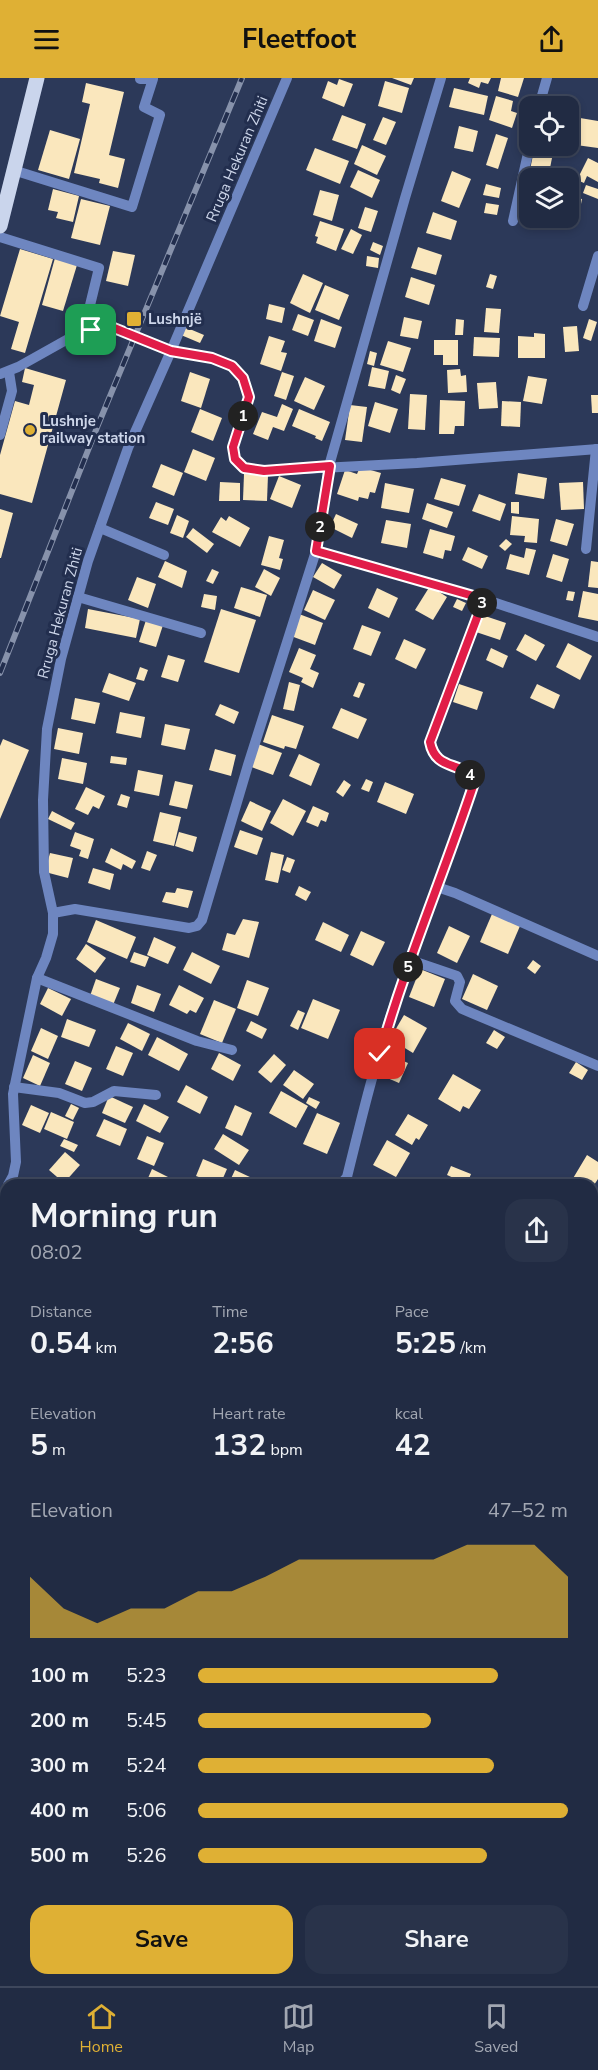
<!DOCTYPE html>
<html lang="en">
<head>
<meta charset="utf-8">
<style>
  body { margin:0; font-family:"Nunito Sans",sans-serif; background:#29334a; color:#f1f3f6; height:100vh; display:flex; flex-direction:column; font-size:22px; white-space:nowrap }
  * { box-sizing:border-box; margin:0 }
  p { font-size:20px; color:#a2a7b2 }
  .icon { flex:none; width:33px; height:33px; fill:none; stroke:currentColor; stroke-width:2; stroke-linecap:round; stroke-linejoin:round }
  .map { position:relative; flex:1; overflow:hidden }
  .details { position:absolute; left:0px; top:1101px; width:598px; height:807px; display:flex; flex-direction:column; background:#212b43; border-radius:18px 18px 0 0; box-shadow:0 3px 9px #0003,0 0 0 2px #3e475c }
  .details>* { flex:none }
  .buttons { position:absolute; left:519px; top:18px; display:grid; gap:12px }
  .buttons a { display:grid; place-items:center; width:60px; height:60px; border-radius:12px; background:#212b43; box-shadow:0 3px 9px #0003,0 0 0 2px #3e475c; font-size:30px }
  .pin { position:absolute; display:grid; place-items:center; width:51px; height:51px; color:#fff; margin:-26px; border-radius:12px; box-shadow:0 3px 9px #0006 }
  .km { position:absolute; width:30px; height:30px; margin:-15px; border-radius:50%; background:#222; color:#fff; font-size:16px; line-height:30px; text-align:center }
  .round { display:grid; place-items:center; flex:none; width:63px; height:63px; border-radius:18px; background:#29334a }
  .head { display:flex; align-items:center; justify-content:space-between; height:102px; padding:0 30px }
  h1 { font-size:33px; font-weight:700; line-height:45px }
  .stats { display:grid; grid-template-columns:repeat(3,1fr); gap:9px; height:102px; padding:6px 30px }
  .stats div { display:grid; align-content:center }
  .stats b { font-size:30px; font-weight:700 }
  .stats small { font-size:16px; font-weight:400 }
  .stats p { font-size:16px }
  .chart { height:168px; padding:12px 30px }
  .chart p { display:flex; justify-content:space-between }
  .chart svg { width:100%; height:108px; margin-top:6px; fill:#dfb034; opacity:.7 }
  .primary-button { display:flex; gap:12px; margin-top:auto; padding:12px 30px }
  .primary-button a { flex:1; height:69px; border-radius:18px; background:#dfb034; color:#111; font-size:24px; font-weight:700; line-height:69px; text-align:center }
  .primary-button a+a { background:#29334a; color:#f1f3f6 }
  ul { padding:0 30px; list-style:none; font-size:20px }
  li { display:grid; grid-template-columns:96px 72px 1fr; align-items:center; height:45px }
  li i { height:15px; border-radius:8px; background:#dfb034 }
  header { display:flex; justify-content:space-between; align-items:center; height:78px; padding:0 30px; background:#dfb034; color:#111; font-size:27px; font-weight:700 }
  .tabs { display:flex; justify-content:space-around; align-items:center; height:84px; border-top:2px solid #3e475c; background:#212b43; font-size:16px; color:#a2a7b2 }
  .tabs a { display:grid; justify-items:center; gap:3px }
  .tabs .current { color:#dfb034 }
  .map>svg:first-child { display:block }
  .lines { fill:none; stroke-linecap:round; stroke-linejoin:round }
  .canal { stroke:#43a153; stroke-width:15 }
  .building { fill:#fae7bd }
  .minor { stroke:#6e86c0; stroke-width:10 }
  .major { stroke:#cad5ec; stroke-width:15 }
  .rail-casing { stroke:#8792ab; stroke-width:6 }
  .rail { stroke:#222e4e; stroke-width:4; stroke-dasharray:11; stroke-linecap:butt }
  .route-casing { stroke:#fff; stroke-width:12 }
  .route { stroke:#e11d48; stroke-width:8 }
  .poi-dot { fill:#dfb034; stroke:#222e4e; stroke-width:2 }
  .labels { text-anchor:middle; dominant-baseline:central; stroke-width:6; stroke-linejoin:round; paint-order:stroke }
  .street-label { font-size:15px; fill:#cdd6ea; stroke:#222e4e }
  .poi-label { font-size:15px; font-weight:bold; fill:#cdd6ea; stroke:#222e4e; text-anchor:start }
</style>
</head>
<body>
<header><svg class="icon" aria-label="menu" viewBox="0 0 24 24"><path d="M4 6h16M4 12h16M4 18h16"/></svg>Fleetfoot<svg class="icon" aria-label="share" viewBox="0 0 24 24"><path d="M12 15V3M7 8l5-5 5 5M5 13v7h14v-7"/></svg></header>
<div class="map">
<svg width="598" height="1908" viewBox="0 0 598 1908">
  <rect width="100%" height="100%" fill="#2c3959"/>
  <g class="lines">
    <g class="canal">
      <path d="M0,1149L6,1155"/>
      <path d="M592,1510L598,1513"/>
      <path d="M592,1857L598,1843"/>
      <path d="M581,1908L582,1902"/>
    </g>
  </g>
  <g class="building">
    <path d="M392,0H414L411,7Z"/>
    <path d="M470,0H491L488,6L481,4L479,10L468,5Z"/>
    <path d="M501,0H524L518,19L498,13Z"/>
    <path d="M339,1L353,6L344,29L322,20L328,3L337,7Z"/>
    <path d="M385,3L409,10L402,35L378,28Z"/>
    <path d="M86,5L124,14L109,77L125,81L118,110L99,105L100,101L74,95L90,26L82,24Z"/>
    <path d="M454,10L488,18L484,37L449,29Z"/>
    <path d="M496,18L513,23L511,33L517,35L512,50L489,42Z"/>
    <path d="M342,37L366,46L357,71L332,62Z"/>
    <path d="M383,39L396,44L386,67L373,62Z"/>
    <path d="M580,40L598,43V70L576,67Z"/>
    <path d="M459,48L478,53L473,74L454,70Z"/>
    <path d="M50,52L80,61L69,101L38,92Z"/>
    <path d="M496,56L508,60L498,91L486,87Z"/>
    <path d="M362,67L386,78L377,97L354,86Z"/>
    <path d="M315,70L349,83L340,106L306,92Z"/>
    <path d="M534,72L553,75L548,100L529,97Z"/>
    <path d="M588,80L598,85V104L587,98L584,105L577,102Z"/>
    <path d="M358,92L380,102L372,120L350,109Z"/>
    <path d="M452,93L471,101L459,130L441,123Z"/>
    <path d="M486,106L501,110L499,120L483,117Z"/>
    <path d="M586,107L598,111V121L583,115Z"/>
    <path d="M53,111L79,118L73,144L56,140L58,134L48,132Z"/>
    <path d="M320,112L339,117L332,143L313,137Z"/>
    <path d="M568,118L582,121L577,146L558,142L559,140H568Z"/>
    <path d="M81,121L110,128L100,167L71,160Z"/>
    <path d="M486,125L499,127L497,137L484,135Z"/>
    <path d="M365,129L378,133L371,154L358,150Z"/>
    <path d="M433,134L457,143L451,162L426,155Z"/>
    <path d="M320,143L344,151L336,173L316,165L318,159L315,158Z"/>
    <path d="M351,151L362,157L353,176L341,171Z"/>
    <path d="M373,164L383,168L380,177L370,172Z"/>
    <path d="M418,169L442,177L436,197L411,190Z"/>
    <path d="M20,171L53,181L25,275L11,271L19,244L0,238Z"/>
    <path d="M113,173L135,177L128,208L106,203Z"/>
    <path d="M367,178L379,180L378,190L366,188Z"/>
    <path d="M55,180L77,187L63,233L42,227Z"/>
    <path d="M303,196L323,205L310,235L290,225Z"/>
    <path d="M490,196L497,198L493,211L486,209Z"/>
    <path d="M411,199L435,207L429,227L405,219Z"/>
    <path d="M325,207L349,217L339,242L315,232Z"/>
    <path d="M269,226L285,230L282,245L266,241Z"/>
    <path d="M486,230L501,231L499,255L484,254Z"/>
    <path d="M298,236L314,242L308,258L292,252Z"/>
    <path d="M404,239L422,243L418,261L400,258Z"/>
    <path d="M321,241L342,249L335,270L314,263Z"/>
    <path d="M456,241L464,242L463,257H455Z"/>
    <path d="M589,241L597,244L591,263L583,260Z"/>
    <path d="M577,248L579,273L565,274L563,249Z"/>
    <path d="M185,249L204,257L200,265L181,257Z"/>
    <path d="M534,255L545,256V280H518V258L534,259Z"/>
    <path d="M269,258L285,263L281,274L287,275L281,293L260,286Z"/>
    <path d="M474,259L500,260L499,279L473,278Z"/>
    <path d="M434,262H458V287H443V277H434Z"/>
    <path d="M388,263L411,270L403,294L380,287Z"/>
    <path d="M370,273L377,275L374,288L367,286Z"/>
    <path d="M372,289L389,293L385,311L368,308Z"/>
    <path d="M25,290L66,302L32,425L0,416V377L15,323L29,327L34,307L22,304Z"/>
    <path d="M460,291L461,298L466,297L467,314L448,315L447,292Z"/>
    <path d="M190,294L210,301L201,330L181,323Z"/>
    <path d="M282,294L294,298L286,322L274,318Z"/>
    <path d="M396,297L406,301L400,316L391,312Z"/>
    <path d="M528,298L547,301L542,326L523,323Z"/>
    <path d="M305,299L325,308L314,332L294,323Z"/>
    <path d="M496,304L498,330L479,331L477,305Z"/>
    <path d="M410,316L427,317L425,352L408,351Z"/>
    <path d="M591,317H598V335H592Z"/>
    <path d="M440,322L465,323L464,348H455L454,356H439Z"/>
    <path d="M502,323L521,324L520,349L501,348Z"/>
    <path d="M375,324L398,331L390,355L368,348Z"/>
    <path d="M282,326L293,331L284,353L273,349L268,362L253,356L262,334L277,339Z"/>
    <path d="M350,327L367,329L362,364L345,362Z"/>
    <path d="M200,331L222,340L213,363L191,354Z"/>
    <path d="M299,331L330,344L322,363L315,360L316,358L292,348Z"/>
    <path d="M193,371L215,380L206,403L184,394Z"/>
    <path d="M161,386L183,395L174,418L152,409Z"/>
    <path d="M360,389L381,395L375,415L370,414L368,421L359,419L358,423L337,416L345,392L357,396Z"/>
    <path d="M518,395L547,400L544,421L515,416Z"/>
    <path d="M244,396L268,397L267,423L243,422Z"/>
    <path d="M279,398L301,407L292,430L270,421Z"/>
    <path d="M441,400L466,407L459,428L434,421Z"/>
    <path d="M220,404L240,405V423H219Z"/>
    <path d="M583,404L584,431L561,432L559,405Z"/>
    <path d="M385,405L414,411L409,435L381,430Z"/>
    <path d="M479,416L506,426L500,443L472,433Z"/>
    <path d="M156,424L174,431L168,447L149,440Z"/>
    <path d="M511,424H519V436L511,435Z"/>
    <path d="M427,425L453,434L447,450L422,441Z"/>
    <path d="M0,431L13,435L1,480H0Z"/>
    <path d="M336,436L358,446L352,460L330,449Z"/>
    <path d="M177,437L189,443L183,460L170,455Z"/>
    <path d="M229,438L250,450L240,469L212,454L221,439L226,443Z"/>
    <path d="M512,438L539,441L537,465L524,464L525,458L510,457Z"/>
    <path d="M556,441L574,446L567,468L550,463Z"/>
    <path d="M386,442L411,446L407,470L381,465Z"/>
    <path d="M193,450L214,466L207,475L186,459Z"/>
    <path d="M430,451L455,458L451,473L445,472L443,481L423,475Z"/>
    <path d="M269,458L284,462L279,480L283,481L280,492L261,487Z"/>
    <path d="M506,461L512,466L505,473L499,468Z"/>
    <path d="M468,469L488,478L482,491L462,482Z"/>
    <path d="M526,470L536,472L529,497L506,491L510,476L524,480Z"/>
    <path d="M553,476L569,481L562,504L546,499Z"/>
    <path d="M165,483L187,493L182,510L158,499Z"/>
    <path d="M591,483L598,484V510L588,509Z"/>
    <path d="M322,485L342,497L334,511L313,499Z"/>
    <path d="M212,491L219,494L213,506L206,503Z"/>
    <path d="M264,491L280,500L271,518L255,509Z"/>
    <path d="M137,499L156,506L148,530L128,522Z"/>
    <path d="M430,508L447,519L433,542L415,532Z"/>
    <path d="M241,509L267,517L260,539L234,530Z"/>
    <path d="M377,510L398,520L389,540L368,530Z"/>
    <path d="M313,512L335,522L325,542L304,532Z"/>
    <path d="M568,513L575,514L573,523L566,522Z"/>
    <path d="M583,513L598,516V543L578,539Z"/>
    <path d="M204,516L217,518L215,532L201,529Z"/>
    <path d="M457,521L466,525L462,533L453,529Z"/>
    <path d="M88,531L140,541L136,560L85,550Z"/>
    <path d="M221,531L256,542L239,595L204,584Z"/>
    <path d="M299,536L323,545L315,567L291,558Z"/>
    <path d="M482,537L506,545L500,562L476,554Z"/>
    <path d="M146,542L163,547L156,569L139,564Z"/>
    <path d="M362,547L381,554L371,578L353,571Z"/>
    <path d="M525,556L545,567L536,583L516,572Z"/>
    <path d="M404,561L426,571L416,591L395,581Z"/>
    <path d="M568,565L592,578L580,602L556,589Z"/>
    <path d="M299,570L316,577L310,591L319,595L313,610L301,604L303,600L289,594Z"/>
    <path d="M491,570L508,578L503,590L486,582Z"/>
    <path d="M168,577L185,582L178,604L161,599Z"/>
    <path d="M140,589L148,592L144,603L136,601Z"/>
    <path d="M109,595L136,605L129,623L102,614Z"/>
    <path d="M289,604L300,607L294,633L283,631Z"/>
    <path d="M359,604L365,606L359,620L353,618Z"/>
    <path d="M459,606L483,614L477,632L453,624Z"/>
    <path d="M537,606L560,617L554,631L530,620Z"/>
    <path d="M75,620L100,625L95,646L71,641Z"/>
    <path d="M220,626L239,634L234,646L215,637Z"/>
    <path d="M341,630L367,641L358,661L332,650Z"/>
    <path d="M120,634L145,639L141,660L116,655Z"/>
    <path d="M272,637L304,648L296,671L285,668L284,671L263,664Z"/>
    <path d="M165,646L190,651L185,672L161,667Z"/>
    <path d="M58,650L83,655L79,676L54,671Z"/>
    <path d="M3,661L29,672L0,741V668Z"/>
    <path d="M258,666L282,675L273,697L249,688Z"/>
    <path d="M215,671L236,677L231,698L209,692Z"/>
    <path d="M299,676L320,686L311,708L289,698Z"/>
    <path d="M111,678L127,680L126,687L110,685Z"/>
    <path d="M62,680L87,685L83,706L58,701Z"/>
    <path d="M138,692L163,697L159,718L134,713Z"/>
    <path d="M366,701L373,704L369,714L361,711Z"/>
    <path d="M344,702L351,707L343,719L336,714Z"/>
    <path d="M175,703L193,707L187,731L169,727Z"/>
    <path d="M385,704L414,716L406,736L377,724Z"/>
    <path d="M86,709L105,718L99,731L93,728L88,737L75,731Z"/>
    <path d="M121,716L130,719L127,730L117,727Z"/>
    <path d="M283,721L306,733L293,758L270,745Z"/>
    <path d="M250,723L271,733L262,753L241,743Z"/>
    <path d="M313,728L329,735L326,744L321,742L318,749L306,744Z"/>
    <path d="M52,733L75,745L71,752L48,741Z"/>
    <path d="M160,734L181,739L174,768L153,763Z"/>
    <path d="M240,752L263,760L257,777L234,769Z"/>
    <path d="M75,754L94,761L88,781L79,778L81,772L70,768Z"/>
    <path d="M179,754L197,759L193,774L175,768Z"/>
    <path d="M111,770L136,783L132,791L123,786L121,792L105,784Z"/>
    <path d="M147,773L157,777L150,793L141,790Z"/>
    <path d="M271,774L284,777L278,805L265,802Z"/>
    <path d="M50,775L73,780L68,800L45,794Z"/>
    <path d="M287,779L295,782L290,795L282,792Z"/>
    <path d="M93,790L114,796L110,812L88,805Z"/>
    <path d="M299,808L311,814L306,823L295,817Z"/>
    <path d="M177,810L193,813L188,830L162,824L166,814L175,815Z"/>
    <path d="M492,836L520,848L508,876L480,864Z"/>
    <path d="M243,841L259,844L249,880L222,872L227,855L235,857Z"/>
    <path d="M96,842L136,859L127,881L87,864Z"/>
    <path d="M323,844L349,857L341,874L315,862Z"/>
    <path d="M449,848L470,858L457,885L437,875Z"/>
    <path d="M361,853L385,864L373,888L350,877Z"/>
    <path d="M154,859L176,869L168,886L147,877Z"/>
    <path d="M86,866L106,880L95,895L76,881Z"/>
    <path d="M134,874L149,879L145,889L130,884Z"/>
    <path d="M192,874L220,888L211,906L183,892Z"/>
    <path d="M533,882L541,888L535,896L527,890Z"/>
    <path d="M420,891L445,901L434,929L409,919Z"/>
    <path d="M473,896L498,908L487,932L462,921Z"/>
    <path d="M96,901L120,910L113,927L90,918Z"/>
    <path d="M247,902L269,910L258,938L237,930Z"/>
    <path d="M137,907L161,916L154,934L131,925Z"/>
    <path d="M179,907L204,920L196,935L190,932L187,936L169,927Z"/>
    <path d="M48,910L71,921L62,938L40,926Z"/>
    <path d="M313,921L340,932L328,961L301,950Z"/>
    <path d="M214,922L236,931L222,965L200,956Z"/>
    <path d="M298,932L305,935L298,952L290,948Z"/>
    <path d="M404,937L427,950L413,975L390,961Z"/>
    <path d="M67,941L96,952L89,969L61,959Z"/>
    <path d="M251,943L267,951L262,961L246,953Z"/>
    <path d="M128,945L150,956L142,973L120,961Z"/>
    <path d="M41,950L58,958L48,981L31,973Z"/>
    <path d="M494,952L505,959L497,971L486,965Z"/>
    <path d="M157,959L188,976L179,993L148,977Z"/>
    <path d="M116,968L133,975L123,998L106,991Z"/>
    <path d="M219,975L241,987L233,1003L211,991Z"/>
    <path d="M274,976L286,987L271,1005L258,994Z"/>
    <path d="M387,976L408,985L399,1005L378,996Z"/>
    <path d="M33,977L50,985L40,1008L23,1000Z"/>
    <path d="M75,983L92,990L82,1013L65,1006Z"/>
    <path d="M576,984L588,992L582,1002L569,995Z"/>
    <path d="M294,992L314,1006L303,1021L283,1007Z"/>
    <path d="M453,996L481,1012L469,1031L463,1028L460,1034L438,1021Z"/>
    <path d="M186,1007L208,1019L200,1036L177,1024Z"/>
    <path d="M281,1013L308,1028L296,1050L269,1035Z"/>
    <path d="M109,1018L133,1029L125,1045L102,1035Z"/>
    <path d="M309,1019L320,1024L316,1031L306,1025Z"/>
    <path d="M71,1026L79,1030L73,1042L65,1038Z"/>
    <path d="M144,1026L169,1039L160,1055L136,1043Z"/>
    <path d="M31,1027L49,1035L40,1055L22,1047Z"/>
    <path d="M235,1027L252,1035L242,1058L225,1050Z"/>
    <path d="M51,1034L74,1044L67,1061L44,1051Z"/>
    <path d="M317,1035L340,1045L327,1076L303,1066Z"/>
    <path d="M408,1036L428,1047L419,1062L416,1060L412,1067L395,1057Z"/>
    <path d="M104,1041L127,1051L120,1068L96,1058Z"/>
    <path d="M223,1056L249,1072L239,1087L214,1071Z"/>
    <path d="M147,1058L164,1065L154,1088L137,1081Z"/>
    <path d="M64,1061L78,1067L74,1074L60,1068Z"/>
    <path d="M387,1062L410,1075L396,1099L373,1087Z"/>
    <path d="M65,1074L80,1087L64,1105L49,1092Z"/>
    <path d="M587,1077L598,1084V1101L592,1110V1107H580L572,1102Z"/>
    <path d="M203,1081L227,1091L220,1107L196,1098Z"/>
    <path d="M451,1088L471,1096L467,1106L447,1097Z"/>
    <path d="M152,1091L168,1099L165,1107H145Z"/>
    <path d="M235,1092L252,1100L249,1107H228Z"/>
    <path d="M118,1100L128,1107H112Z"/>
    <path d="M0,1240L6,1245V1259L0,1266Z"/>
    <path d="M592,1266L598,1271V1293L592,1289Z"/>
    <path d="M592,1323L598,1328L596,1354L592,1350Z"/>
    <path d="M0,1348L6,1351V1363L0,1374Z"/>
    <path d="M6,1428V1456L0,1453V1443Z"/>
    <path d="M592,1557L598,1560V1575L592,1573Z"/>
    <path d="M0,1631L6,1634V1667L0,1663Z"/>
    <path d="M592,1646L598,1649V1731L592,1742V1685L595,1680L592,1678Z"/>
    <path d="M54,1902H78L76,1908H52Z"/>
    <path d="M84,1902H108L106,1908H82Z"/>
    <path d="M284,1902H308L305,1908H290L283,1904Z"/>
  </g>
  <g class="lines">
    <g class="minor">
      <path d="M539,28L547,0"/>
      <path d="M13,92L132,129L160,37L144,29L153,1H140"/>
      <path d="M513,143L530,66"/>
      <path d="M0,159L99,190L84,252L18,289L0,296"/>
      <path d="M583,228L598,178"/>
      <path d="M84,252L114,250L171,273L212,280L232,288L243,300L249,319L233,369L235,381L244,390L264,393L417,385L598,371"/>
      <path d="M0,357L12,313L9,294"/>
      <path d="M100,450L164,477"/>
      <path d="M586,471L596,371"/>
      <path d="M316,473L484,521L598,559"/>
      <path d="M78,519L201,555"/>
      <path d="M437,809L455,815L598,878"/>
      <path d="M53,835L75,831L189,850L197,848L202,842L248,687L316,473L329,388L405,120L441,0"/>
      <path d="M410,882L457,898L460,904L455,923L462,931L598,988"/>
      <path d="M37,900L197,963L232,972"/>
      <path d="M14,1009L59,1015L85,1025L93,1024L114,1013L156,1017"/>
      <path d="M8,1107L13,1098L16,1084L13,1016L37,900L46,880L53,856V835L44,794L43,722L47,651L61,581L88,483L128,370L171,273L287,0"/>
      <path d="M340,1107L347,1099C361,1042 375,984 394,928C419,853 450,780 473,705C464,682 436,694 430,665L484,521"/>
      <path d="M0,1313L6,1316"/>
      <path d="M592,1459L598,1461"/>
      <path d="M592,1594L598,1597"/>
      <path d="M131,1902L145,1908"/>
      <path d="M19,1908L21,1902"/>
    </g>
    <path class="major" d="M0,148L37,0"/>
    <defs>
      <path id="rail" d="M0,595L98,347L242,0"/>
    </defs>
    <use href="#rail" class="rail-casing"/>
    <use href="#rail" class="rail"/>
  </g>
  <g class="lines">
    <defs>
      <path id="route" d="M91,252L114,250L171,273L212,280L232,288L243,300L249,319L233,369L235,381L244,390L264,393L330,388L316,473L484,521L430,664C436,695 464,681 474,705C444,796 406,884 380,976"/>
    </defs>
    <use href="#route" class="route-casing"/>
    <use href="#route" class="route"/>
  </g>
  <g class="poi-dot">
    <rect x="126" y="233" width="16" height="16" rx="3"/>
    <circle cx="30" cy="352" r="6"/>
  </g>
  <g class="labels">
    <g class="street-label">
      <text transform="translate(237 81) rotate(-67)">Rruga Hekuran Zhiti</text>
      <text transform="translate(60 535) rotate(-75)">Rruga Hekuran Zhiti</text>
    </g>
    <g class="poi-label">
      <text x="148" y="241">Lushnjë</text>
      <text x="42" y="343">Lushnje<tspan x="42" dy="17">railway station</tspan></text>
    </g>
  </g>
</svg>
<div class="buttons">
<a><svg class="icon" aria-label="locate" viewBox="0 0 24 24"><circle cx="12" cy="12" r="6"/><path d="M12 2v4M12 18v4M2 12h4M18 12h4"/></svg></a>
<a><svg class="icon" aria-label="layers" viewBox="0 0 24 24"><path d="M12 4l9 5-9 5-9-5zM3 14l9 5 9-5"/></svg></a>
</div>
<div class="pin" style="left:91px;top:252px;background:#1e9e55"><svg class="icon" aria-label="arrive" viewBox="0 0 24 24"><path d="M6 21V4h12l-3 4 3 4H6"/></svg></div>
<div class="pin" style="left:380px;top:976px;background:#d93025"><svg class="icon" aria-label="check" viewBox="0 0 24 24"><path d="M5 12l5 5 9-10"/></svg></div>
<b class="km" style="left:243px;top:338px">1</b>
<b class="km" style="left:320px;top:449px">2</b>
<b class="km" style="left:482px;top:525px">3</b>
<b class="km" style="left:470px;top:697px">4</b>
<b class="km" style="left:408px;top:889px">5</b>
<section class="details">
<div class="head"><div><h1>Morning run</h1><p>08:02</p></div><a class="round"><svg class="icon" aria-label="share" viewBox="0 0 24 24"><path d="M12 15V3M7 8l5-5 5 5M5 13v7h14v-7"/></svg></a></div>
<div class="stats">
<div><p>Distance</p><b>0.54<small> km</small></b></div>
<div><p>Time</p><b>2:56</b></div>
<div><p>Pace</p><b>5:25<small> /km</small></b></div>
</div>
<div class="stats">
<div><p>Elevation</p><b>5<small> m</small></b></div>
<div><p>Heart rate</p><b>132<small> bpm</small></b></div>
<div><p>kcal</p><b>42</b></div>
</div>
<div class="chart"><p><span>Elevation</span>47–52 m</p>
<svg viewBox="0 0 160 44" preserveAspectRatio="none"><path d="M0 44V19L10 32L20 38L30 32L40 32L50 25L60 25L70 19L80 12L90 12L100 12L110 12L120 12L130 6L140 6L150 6L160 19V44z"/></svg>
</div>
<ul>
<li><b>100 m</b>5:23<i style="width:81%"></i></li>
<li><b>200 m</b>5:45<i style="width:63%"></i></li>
<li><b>300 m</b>5:24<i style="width:80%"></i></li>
<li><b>400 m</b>5:06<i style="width:100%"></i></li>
<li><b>500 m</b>5:26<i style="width:78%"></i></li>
</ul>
<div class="primary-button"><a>Save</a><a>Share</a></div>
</section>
</div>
<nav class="tabs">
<a class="current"><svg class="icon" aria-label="home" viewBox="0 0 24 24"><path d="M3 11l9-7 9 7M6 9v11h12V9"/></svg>Home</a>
<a><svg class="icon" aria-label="map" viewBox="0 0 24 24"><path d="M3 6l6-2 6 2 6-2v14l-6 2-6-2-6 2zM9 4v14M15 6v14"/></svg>Map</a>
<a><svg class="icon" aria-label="saved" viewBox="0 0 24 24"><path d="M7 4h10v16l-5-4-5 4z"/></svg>Saved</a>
</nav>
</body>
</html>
